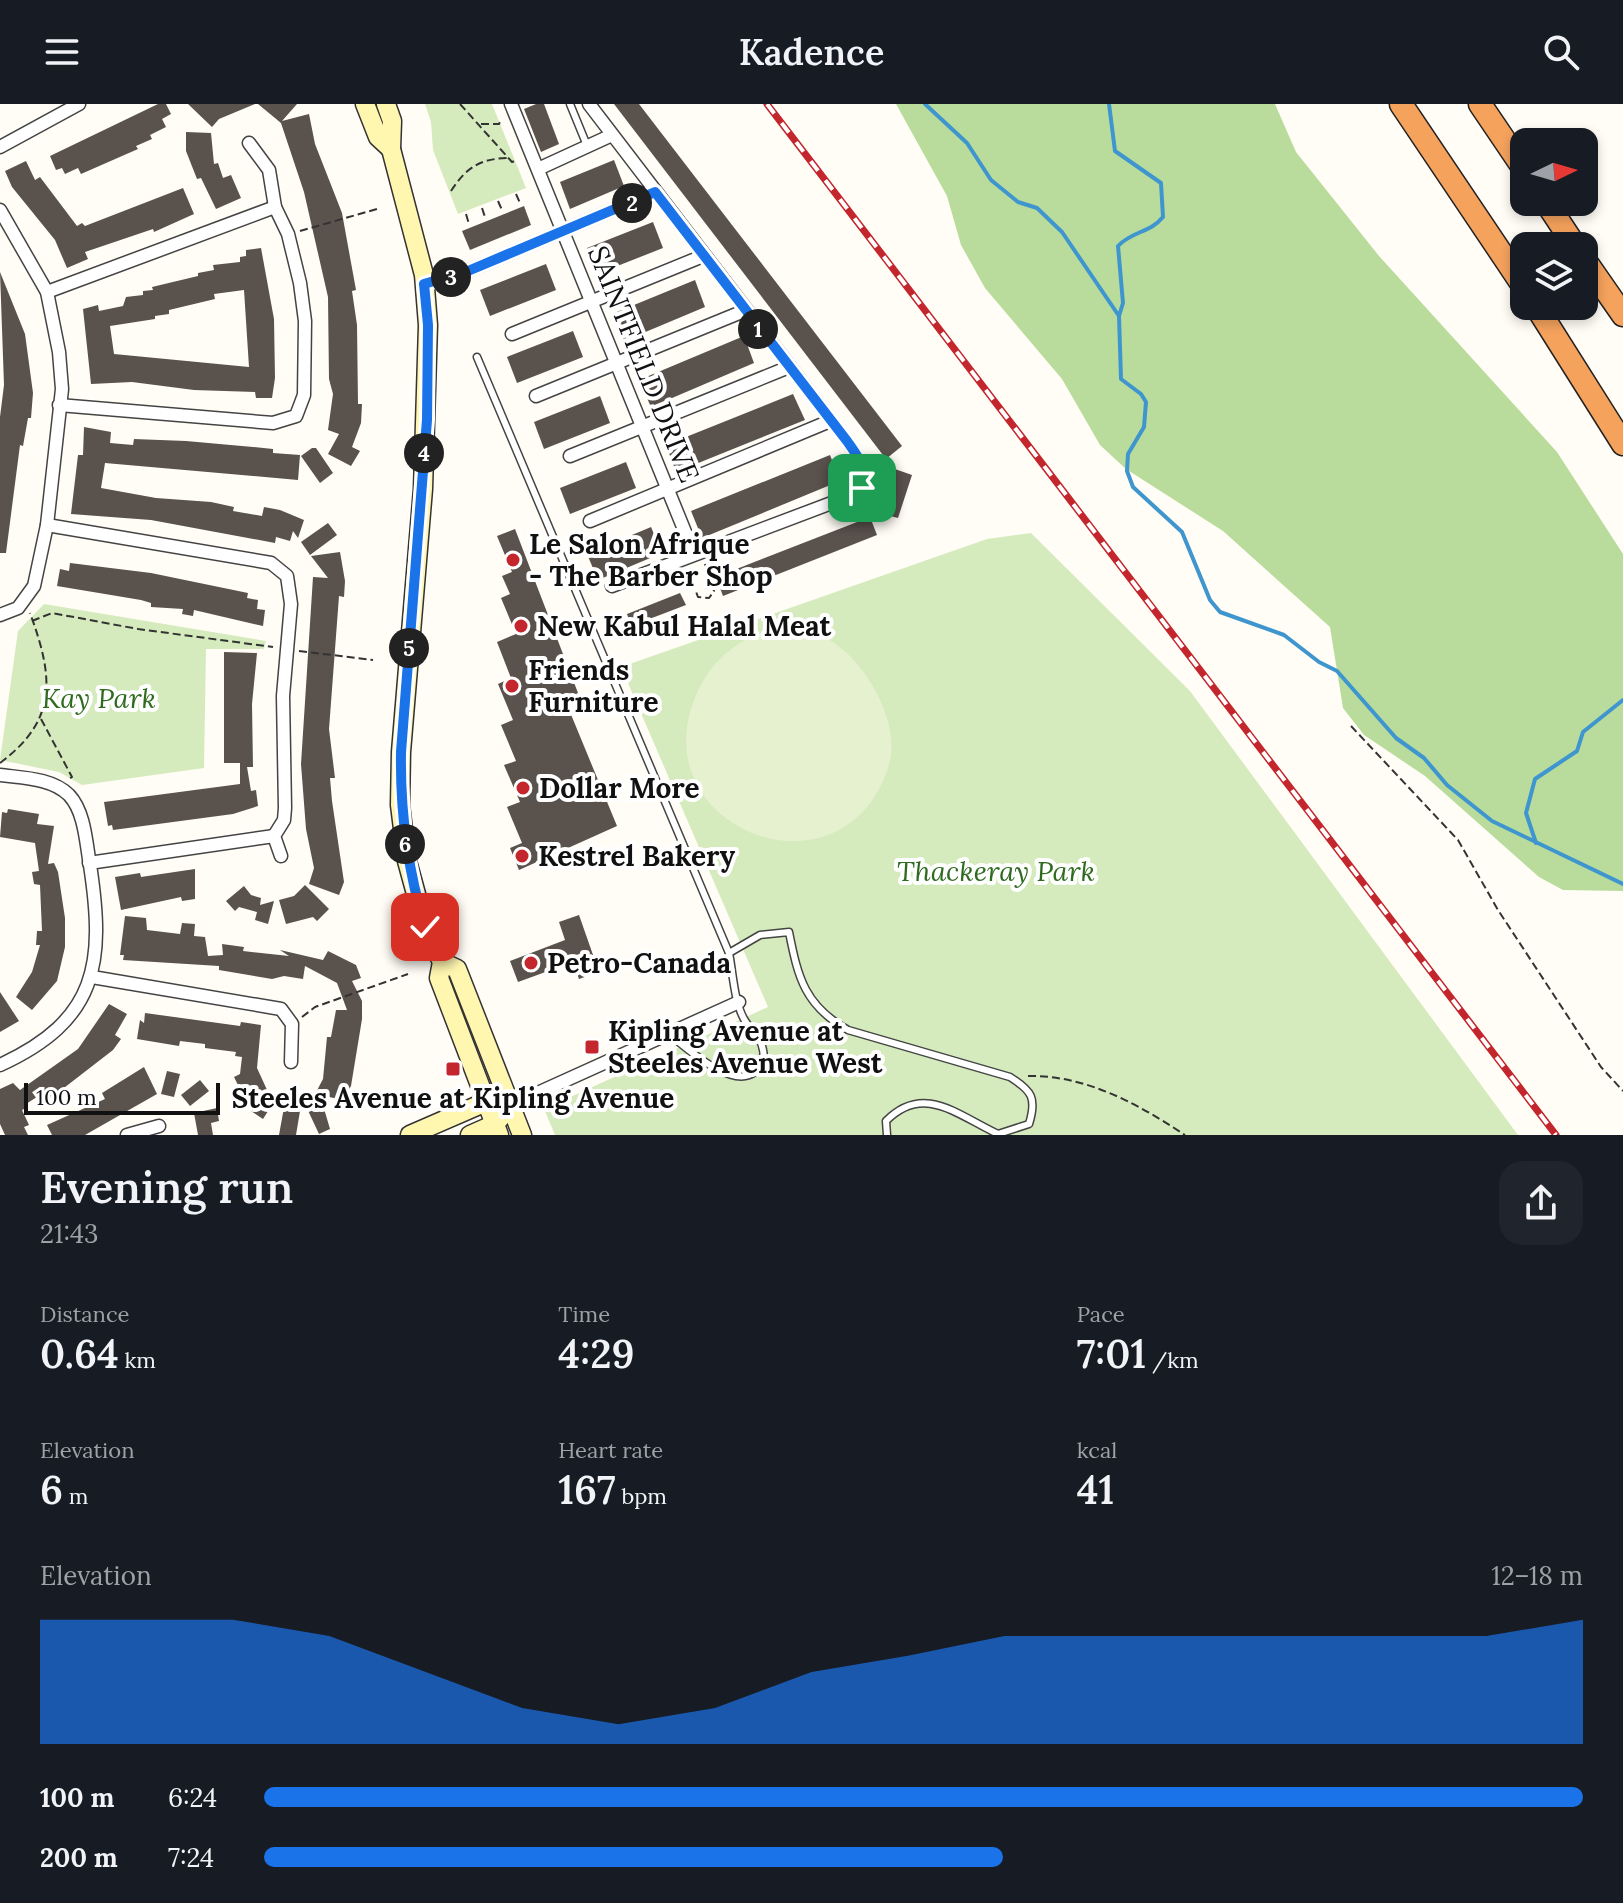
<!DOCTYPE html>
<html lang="en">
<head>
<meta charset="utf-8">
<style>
  body { margin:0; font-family:Lora,serif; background:#20242c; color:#f1f3f6; height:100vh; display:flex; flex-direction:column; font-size:30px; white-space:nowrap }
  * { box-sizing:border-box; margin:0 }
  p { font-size:26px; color:#9ea1a6 }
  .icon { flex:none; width:44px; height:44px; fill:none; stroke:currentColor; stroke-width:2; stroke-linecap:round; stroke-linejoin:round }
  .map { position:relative; height:1031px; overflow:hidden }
  .panel { display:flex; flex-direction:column; background:#171b24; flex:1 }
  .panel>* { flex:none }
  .needle { width:52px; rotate:85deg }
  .fabs { position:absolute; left:1510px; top:24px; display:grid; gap:16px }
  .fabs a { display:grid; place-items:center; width:88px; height:88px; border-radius:16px; background:#171b24; box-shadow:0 4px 12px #0003; font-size:40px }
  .scale { position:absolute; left:24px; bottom:20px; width:196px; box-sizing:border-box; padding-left:8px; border:4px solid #111; border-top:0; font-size:22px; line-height:28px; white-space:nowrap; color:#111; -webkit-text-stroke:6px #fff; paint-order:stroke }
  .pin { position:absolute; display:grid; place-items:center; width:68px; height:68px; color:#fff; margin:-34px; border-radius:16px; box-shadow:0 4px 12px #0006 }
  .km { position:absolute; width:40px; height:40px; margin:-20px; border-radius:50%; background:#222; color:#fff; font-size:22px; line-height:40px; text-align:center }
  .round { display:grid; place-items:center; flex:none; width:84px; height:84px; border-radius:24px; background:#20242c }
  .headline { display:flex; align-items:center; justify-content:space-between; height:136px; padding:0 40px }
  h1 { font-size:44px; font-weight:600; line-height:60px }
  .stats { display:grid; grid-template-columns:repeat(3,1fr); gap:12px; height:136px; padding:8px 40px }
  .stats div { display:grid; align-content:center }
  .stats b { font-size:40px; font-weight:600 }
  .stats small { font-size:22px; font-weight:400 }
  .stats p { font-size:22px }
  .chart { height:224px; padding:16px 40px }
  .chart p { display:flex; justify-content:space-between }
  .chart svg { width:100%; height:144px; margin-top:8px; fill:#1a73e8; opacity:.7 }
  ul { padding:0 40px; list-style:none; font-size:26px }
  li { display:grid; grid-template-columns:128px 96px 1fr; align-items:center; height:60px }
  li i { height:20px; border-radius:10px; background:#1a73e8 }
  header { display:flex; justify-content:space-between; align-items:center; height:104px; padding:0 40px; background:#171b24; font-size:36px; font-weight:600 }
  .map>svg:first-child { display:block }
  .green { fill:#d5ebbd }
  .forest { fill:#b9dc9c }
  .pitch { fill:#e6f2cf }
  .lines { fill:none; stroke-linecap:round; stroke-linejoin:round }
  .stream { stroke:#3f96cf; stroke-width:4 }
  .building { fill:#5a524d; fill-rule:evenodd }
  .lane-casing { stroke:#444; stroke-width:9 }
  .street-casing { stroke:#444; stroke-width:15 }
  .secondary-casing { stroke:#333; stroke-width:21 }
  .highway-casing { stroke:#222; stroke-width:25 }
  .path { stroke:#333; stroke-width:2; stroke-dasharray:8 4; stroke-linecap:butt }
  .lane { stroke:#fff; stroke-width:6 }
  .street { stroke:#fff; stroke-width:12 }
  .secondary { stroke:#fff6b0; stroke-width:18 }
  .highway { stroke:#f5a25d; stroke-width:22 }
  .rail-casing { stroke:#c4262e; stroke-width:7 }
  .rail { stroke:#fff; stroke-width:4; stroke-dasharray:12; stroke-linecap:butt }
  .route-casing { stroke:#fff; stroke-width:16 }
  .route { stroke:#1a73e8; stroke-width:10 }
  .poi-dot { fill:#c4262e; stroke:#fff; stroke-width:3 }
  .labels { text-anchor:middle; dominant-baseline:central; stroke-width:8; stroke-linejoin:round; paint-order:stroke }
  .street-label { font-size:28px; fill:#111; stroke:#fff }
  .poi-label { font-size:28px; font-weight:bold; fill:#111; stroke:#fff; text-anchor:start }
  .park-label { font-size:28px; font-style:italic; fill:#2f6b1f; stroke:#fff }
</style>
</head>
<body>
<header><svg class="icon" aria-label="menu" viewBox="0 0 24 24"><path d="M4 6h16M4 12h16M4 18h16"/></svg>Kadence<svg class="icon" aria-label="search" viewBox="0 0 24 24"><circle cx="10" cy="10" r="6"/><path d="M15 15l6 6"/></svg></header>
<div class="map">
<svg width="1623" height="1031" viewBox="0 0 1623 1031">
  <rect width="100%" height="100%" fill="#fffdf5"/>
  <g class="green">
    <path d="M425,0H492L526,84L458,110L433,46L431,18Z"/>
    <path d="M1031,429L1190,587L1518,1031H555L544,1005L768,903L621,563L987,435Z"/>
    <path d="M44,500L266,537L264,545H206L204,664L82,681L59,668L0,656L18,527Z"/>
  </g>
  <path class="forest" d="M896,0H1275L1296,48L1379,152L1557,348L1623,450V787L1563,786L1539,773L1425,672L1364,631L1343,604L1330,523L1223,427L1126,365L1100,341L1062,275L985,184L961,141L947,92Z"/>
  <path class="pitch" d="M781,523C798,524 813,526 828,535C866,557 903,620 888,664C840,807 629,719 701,581C718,549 747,530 781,523Z"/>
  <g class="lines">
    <g class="stream">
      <path d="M925,0L967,39L991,76L1018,98L1037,104L1062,128L1119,212L1121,275L1141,290L1146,298L1144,323L1128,350L1127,367L1133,383L1182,428L1210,496L1220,508L1284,531L1319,558L1337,567L1396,634L1424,654L1447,681L1492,717L1623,780"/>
      <path d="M1109,0L1115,47L1161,79L1163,113C1150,129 1132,127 1118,142L1123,199L1119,212"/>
      <path d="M1536,739L1526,709L1535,675L1577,647L1583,628L1623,596"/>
    </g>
  </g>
  <g class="building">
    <path d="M158,0H166L171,10L162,15L166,23L150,31L152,35L136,42L138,45L81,70L78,64L65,70L62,64L56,66L50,52Z"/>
    <path d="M188,0H255L219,15L212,23Z"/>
    <path d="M258,0H297L282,17L309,10L315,40L342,109L356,186L352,187L357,221L358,300H362L361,319L352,343L360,347L351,362L328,350L339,330L328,326L333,290L329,275L328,193L304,88L281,19Z"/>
    <path d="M536,0H544L559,40L541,48L524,5Z"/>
    <path d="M614,0H639L902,342L886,355Z"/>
    <path d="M186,28L211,29L214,60L218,59L223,74L231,71L241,94L216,105L201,74L197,75L186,47Z"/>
    <path d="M614,56L624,82L570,105L560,78Z"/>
    <path d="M26,57L35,76L40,73L77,122L82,119L85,122L183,84L194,110L154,128L153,125L85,148L88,155L67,164L55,136L12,83L5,67Z"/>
    <path d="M524,102L531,121L470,146L462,127Z"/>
    <path d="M653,118L663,144L597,170L587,144Z"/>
    <path d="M261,144L274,215L275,274L272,294H256L255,288L194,286L132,278L91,280L83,205L98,201L99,207L123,202L126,193L143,191V187L153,186L152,183L198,172V169L214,166L213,161L240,158V153L246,152V146ZM244,186L249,263L114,250L110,222L155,215V212L169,210V206L215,195L214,190Z"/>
    <path d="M546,160L556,186L490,212L480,186Z"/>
    <path d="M0,168L25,230L33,289L31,314H28L23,342L20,341L6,449H0V313L4,281Z"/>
    <path d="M695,176L705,203L624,237L612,210Z"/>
    <path d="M573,227L583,253L517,279L507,253Z"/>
    <path d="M744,232L754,259L651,303L639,276Z"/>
    <path d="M793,290L805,316L676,368L666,341Z"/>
    <path d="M600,292L610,319L544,345L534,318Z"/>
    <path d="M84,323L111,328L110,339L133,341L134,335L186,337L253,343L273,345V349L300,351L298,376L105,359L101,384L156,394L211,398L234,403L233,407L262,412L264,403L280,406L304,416L298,434L293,427L290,437L276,433L275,439L151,416L71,410L78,351H83Z"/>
    <path d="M312,344H316L333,369L320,379L301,352Z"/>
    <path d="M830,351L840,377L702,434L691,407Z"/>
    <path d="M626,358L636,384L570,410L560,384Z"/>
    <path d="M892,364L912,371L898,414L879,409Z"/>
    <path d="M870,413L877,431L723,492L716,473Z"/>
    <path d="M328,419L337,431L310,451L301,438Z"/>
    <path d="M651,423L662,449L598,476L587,450Z"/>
    <path d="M515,425L578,589L565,596L617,722L519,766L510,744L522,739L507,703L520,698L504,661L516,657L501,621L513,616L498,580L511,574L497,538L516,530L501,494L510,490L502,472L512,468L497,432Z"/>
    <path d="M340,448L345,477L344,493L339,492L329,625L335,674H330L332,697L344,778L339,791L309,780L314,764L306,725L301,660L313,473L328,474L311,452Z"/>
    <path d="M70,459L151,469L248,489L247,494L258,496L257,505L265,506L263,522L194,506L193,512L182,510L183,505L151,503V499L141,496L57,482L60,465L69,467Z"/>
    <path d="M680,489L686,501L631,522L627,510Z"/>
    <path d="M224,548L257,549L252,600L253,663H247L251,687L256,686L258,702L233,710L113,726L112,721L108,722L104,698L240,680V659H224Z"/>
    <path d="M8,705L39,710L37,720L54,722L48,760L54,759L58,768L65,814V843L57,877L32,906L16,893L32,868L40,841H36L37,827H42L40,781L34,780L32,768L39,767L35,739L0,733L2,708L7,709Z"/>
    <path d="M195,765V795L182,797L181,793L121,806L115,773L140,769L141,773Z"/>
    <path d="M305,781L329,805L317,817L313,813L286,820L279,796L294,792Z"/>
    <path d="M244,782L251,791L261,794L260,801L274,797L268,820L255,816L257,808L239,803L235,807L226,797Z"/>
    <path d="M579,811L599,868L579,875L573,858L518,878L510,857L565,836L559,818Z"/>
    <path d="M125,812L146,814L147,826L180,830L182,819L195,820L194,832L205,833L208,852L223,851L222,840L244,843L243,847L289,852L280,846L323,856L328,847L356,861L361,874L352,877L362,897V915L351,982L343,996L320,991L330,1025L319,1030L304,998L313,994L323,975L327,933H331L336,906H347L337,879L305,862L303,875L284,872L272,875L219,866V862L123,856L124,851H120Z"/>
    <path d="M0,888L19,917L0,928Z"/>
    <path d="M109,900L127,910L115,931L121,935L113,946L60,987L46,995L43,989L26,1000L28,1003L22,1006L29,1021L24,1023L28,1031H5L0,1020V985L13,979L20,986L78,945Z"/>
    <path d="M145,909L240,922L241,918L261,921L257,964L268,988L277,993L263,1015L251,1007L256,995L249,981L240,985L234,973L240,970L242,953L235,952L236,948L205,944V940L180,937L179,942L137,935L140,916L144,919Z"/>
    <path d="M144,963L157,990L85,1031H52L47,1021L105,995L102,989Z"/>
    <path d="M167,967L180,970L174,993L161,990Z"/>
    <path d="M200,976L209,987L190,1002L181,991Z"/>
    <path d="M285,998L301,1001L296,1031H279Z"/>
    <path d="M217,1004L219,1017L211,1019L213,1031H198L194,1009Z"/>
  </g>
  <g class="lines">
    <defs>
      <g id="lane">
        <path d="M570,0L588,44"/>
        <path d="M428,179L467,167"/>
        <path d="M477,253L729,849C733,869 734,897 744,915C750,926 761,932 763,946C765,954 761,963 755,968C732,986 688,945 670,931"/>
        <path d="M729,849L760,831L789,828C798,874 805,902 848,926L1010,973C1032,987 1037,994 1029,1020L998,1030C957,1011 924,979 886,1017L887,1031"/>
      </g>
      <g id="street">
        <path d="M511,0L694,450"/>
        <path d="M589,0L847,337C861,357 875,375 850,392L612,482"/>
        <path d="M0,43L79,0"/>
        <path d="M538,65L612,31"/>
        <path d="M0,106L47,188L59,248L62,285L47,421L34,482L18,504L0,511"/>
        <path d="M468,167L655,88"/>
        <path d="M47,188L275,103"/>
        <path d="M512,230L703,152"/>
        <path d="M536,292L744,207"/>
        <path d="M59,301L273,319L296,312L304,291L305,217L300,179L288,130L275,103L269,66L249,39"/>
        <path d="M570,352L789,263"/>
        <path d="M590,417L830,317"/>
        <path d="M47,421L271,459L287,472L291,500L283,592L285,704L284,716L274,732L281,752"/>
        <path d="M0,671C23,674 52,674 69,691C85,708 86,739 90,761C105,859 98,916 0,961"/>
        <path d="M89,759L274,732"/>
        <path d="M92,873L281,905L292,920L291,958"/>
        <path d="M511,1001L739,898"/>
        <path d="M127,1031L159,1022"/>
      </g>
      <g id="secondary">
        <path d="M365,0L378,33L391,45"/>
        <path d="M386,0L392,17L391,45L424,171L428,221L423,385L401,648L400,701L407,757L425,823L442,858L439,874L499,1031"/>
        <path d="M442,858L457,865L522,1031"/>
        <path d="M410,1031L486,998L496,999"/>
        <path d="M470,1031L495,1020L501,1013"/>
      </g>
      <g id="highway">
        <path d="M1401,0L1524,183"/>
        <path d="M1480,0L1524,65"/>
        <path d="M1546,98L1575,142"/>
        <path d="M1584,155L1623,211"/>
        <path d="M1536,202L1623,340"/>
      </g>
    </defs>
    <use href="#lane" class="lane-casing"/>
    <use href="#street" class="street-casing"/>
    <use href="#secondary" class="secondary-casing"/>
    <use href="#highway" class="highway-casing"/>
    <g class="path">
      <path d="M460,0L512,58L517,56"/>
      <path d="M481,20H499L501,16"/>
      <path d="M451,87C466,64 479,55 507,54"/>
      <path d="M516,90L520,99"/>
      <path d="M498,97L502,106"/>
      <path d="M482,104L485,113"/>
      <path d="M466,110L469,120"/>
      <path d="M300,127L377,105"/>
      <path d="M688,466L698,493L709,494L714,487L705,460"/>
      <path d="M32,517L52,509L138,525L273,543"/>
      <path d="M299,547L373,556"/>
      <path d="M41,615L72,673L69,675"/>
      <path d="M1351,622L1458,736L1498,806L1601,963L1623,987"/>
      <path d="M0,659C59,615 53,572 30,509"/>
      <path d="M302,913L315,903L408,870"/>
      <path d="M1028,972C1086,971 1138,1000 1185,1031"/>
    </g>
    <use href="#lane" class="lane"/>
    <use href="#street" class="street"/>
    <use href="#secondary" class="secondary"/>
    <use href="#highway" class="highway"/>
    <defs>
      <path id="rail" d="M767,0L1556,1031"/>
    </defs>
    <use href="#rail" class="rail-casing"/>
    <use href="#rail" class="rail"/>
  </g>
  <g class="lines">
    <defs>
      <path id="route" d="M425,823C407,764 400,709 401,648L427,316L428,221L424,180L468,167L655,88L847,337C858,353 868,364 862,384"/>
    </defs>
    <use href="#route" class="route-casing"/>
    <use href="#route" class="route"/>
  </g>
  <g class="poi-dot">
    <circle cx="513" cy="456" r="8"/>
    <circle cx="521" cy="522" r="8"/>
    <circle cx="512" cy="582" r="8"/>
    <circle cx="523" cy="684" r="8"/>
    <circle cx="522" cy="752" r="8"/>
    <circle cx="531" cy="859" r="8"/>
    <rect x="584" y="935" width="16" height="16" rx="4"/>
    <rect x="445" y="957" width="16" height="16" rx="4"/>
  </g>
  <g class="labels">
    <g class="street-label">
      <text transform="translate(644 260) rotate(68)">SAINTFIELD DRIVE</text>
    </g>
    <g class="poi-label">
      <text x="529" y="440">Le Salon Afrique<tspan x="529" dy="32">- The Barber Shop</tspan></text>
      <text x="537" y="522">New Kabul Halal Meat</text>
      <text x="528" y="566">Friends<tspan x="528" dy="32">Furniture</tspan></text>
      <text x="539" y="684">Dollar More</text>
      <text x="538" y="752">Kestrel Bakery</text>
      <text x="547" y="859">Petro-Canada</text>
      <text x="608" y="927">Kipling Avenue at<tspan x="608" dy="32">Steeles Avenue West</tspan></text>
      <text x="453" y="994" text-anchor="middle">Steeles Avenue at Kipling Avenue</text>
    </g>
    <g class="park-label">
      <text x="99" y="594">Kay Park</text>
      <text x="996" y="767">Thackeray Park</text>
    </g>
  </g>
</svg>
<div class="fabs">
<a><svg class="needle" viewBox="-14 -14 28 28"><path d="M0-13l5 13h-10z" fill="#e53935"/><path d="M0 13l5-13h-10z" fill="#9ea1a6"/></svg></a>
<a><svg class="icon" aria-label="layers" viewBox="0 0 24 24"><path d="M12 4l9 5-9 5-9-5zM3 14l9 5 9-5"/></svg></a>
</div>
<div class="scale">100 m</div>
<div class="pin" style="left:862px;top:384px;background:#1e9e55"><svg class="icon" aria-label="arrive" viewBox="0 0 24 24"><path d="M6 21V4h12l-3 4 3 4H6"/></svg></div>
<div class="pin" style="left:425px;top:823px;background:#d93025"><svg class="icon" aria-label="check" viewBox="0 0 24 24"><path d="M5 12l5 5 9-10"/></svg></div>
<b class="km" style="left:758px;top:225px">1</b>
<b class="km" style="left:632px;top:99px">2</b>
<b class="km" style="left:451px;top:173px">3</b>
<b class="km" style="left:424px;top:349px">4</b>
<b class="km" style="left:409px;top:544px">5</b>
<b class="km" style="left:405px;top:740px">6</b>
</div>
<section class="panel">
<div class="headline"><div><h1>Evening run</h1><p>21:43</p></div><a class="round"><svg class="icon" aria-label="share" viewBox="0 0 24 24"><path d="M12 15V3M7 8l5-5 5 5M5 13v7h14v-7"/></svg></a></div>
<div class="stats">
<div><p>Distance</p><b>0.64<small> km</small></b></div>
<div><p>Time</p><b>4:29</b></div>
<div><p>Pace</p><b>7:01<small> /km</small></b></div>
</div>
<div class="stats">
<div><p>Elevation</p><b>6<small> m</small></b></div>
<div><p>Heart rate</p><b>167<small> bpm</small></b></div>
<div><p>kcal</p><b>41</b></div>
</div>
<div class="chart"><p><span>Elevation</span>12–18 m</p>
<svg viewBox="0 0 160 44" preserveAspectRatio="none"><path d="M0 44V6L10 6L20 6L30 11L40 22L50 33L60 38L70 33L80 22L90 17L100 11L110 11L120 11L130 11L140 11L150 11L160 6V44z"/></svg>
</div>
<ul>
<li><b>100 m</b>6:24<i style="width:100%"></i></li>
<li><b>200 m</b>7:24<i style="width:56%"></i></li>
</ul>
</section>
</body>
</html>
